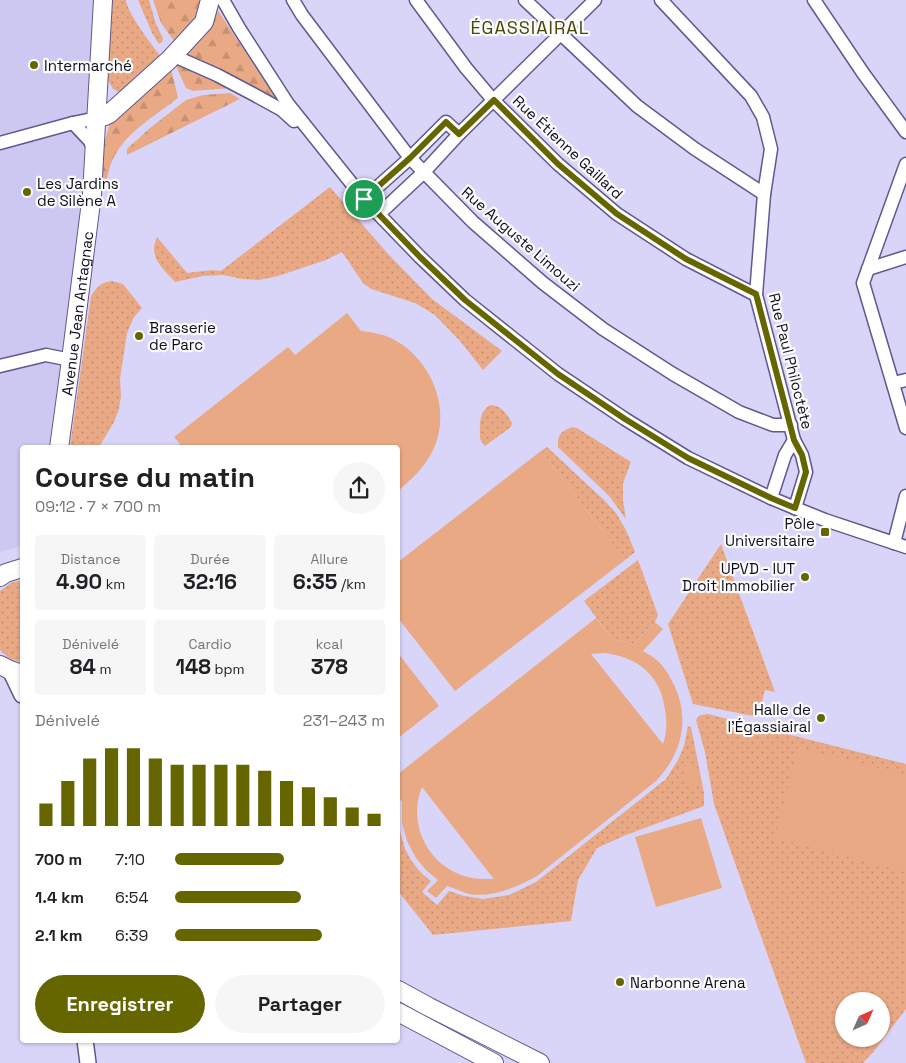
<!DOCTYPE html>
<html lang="fr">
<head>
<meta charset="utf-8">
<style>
  body { margin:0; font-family:"Space Grotesk",sans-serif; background:#f6f6f6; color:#202124; height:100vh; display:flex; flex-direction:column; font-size:19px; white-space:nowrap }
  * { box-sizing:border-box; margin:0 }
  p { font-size:16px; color:#757577 }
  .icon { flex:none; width:28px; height:28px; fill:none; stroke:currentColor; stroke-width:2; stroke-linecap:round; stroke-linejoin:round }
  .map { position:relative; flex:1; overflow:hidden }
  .drawer { position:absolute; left:20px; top:445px; width:380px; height:598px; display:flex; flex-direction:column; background:#fff; border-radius:5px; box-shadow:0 1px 4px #0004 }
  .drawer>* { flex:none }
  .needle { width:32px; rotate:45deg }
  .controls { position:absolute; left:835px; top:992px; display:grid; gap:10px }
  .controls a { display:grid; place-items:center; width:55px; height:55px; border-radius:50%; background:#fff; box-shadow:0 1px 4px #0004; font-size:25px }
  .pin { position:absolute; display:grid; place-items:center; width:42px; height:42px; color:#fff; margin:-21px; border:2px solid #fff; border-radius:50%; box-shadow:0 1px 5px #0007 }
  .round { display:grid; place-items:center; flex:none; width:52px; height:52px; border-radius:26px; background:#f6f6f6 }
  .head { display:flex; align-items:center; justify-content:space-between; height:85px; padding:0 15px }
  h1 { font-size:28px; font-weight:800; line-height:38px }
  .stats { display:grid; grid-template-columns:repeat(3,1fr); gap:8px; height:85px; padding:5px 15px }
  .stats div { display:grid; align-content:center; border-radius:5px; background:#f6f6f6; text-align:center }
  .stats b { font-size:21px; font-weight:800 }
  .stats small { font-size:14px; font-weight:400 }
  .stats p { font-size:14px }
  .chart { height:140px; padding:10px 15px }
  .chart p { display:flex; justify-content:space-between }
  .chart svg { width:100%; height:90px; margin-top:5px; stroke:#656600; stroke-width:6 }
  .cta { display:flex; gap:10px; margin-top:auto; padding:10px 15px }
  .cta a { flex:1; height:58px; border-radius:30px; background:#656600; color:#fff; font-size:20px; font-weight:800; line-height:58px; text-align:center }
  .cta a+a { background:#f6f6f6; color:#202124 }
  ul { padding:0 15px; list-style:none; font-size:16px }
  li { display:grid; grid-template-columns:80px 60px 1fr; align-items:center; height:38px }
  li i { height:12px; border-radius:6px; background:#656600 }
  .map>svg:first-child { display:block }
  .built { fill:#cdc8f1 }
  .grass { fill:url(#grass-dots); fill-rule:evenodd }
  .forest { fill:url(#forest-firs) }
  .park { fill:#e9a985; fill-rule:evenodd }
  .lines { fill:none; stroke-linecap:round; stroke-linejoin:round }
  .minor-casing { stroke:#61588d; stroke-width:15 }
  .tertiary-casing { stroke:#61588d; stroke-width:18 }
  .secondary-casing { stroke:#61588d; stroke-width:20 }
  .minor { stroke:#fff; stroke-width:12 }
  .tertiary { stroke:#fff; stroke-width:15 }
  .secondary { stroke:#fff; stroke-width:18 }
  .route-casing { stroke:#fff; stroke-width:10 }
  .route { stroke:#656600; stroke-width:6 }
  .poi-dot { fill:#656600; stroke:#fbfbfb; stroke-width:2 }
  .labels { text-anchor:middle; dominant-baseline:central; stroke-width:4.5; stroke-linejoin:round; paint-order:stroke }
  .poi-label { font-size:15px; fill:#0f0b1f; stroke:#fbfbfb; text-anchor:start }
  .street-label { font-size:15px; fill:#0f0b1f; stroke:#fbfbfb }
  .quarter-label { font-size:18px; letter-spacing:1px; fill:#464706; stroke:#fbfbfb }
</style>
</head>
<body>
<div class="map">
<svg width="906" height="1063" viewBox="0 0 906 1063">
  <defs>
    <pattern id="grass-dots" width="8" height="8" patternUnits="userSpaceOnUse" patternTransform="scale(1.25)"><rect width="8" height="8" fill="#e9a985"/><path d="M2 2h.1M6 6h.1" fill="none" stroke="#c79072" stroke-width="1.8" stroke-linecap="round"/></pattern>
    <pattern id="forest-firs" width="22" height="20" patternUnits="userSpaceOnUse" patternTransform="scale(1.25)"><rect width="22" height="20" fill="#e9a985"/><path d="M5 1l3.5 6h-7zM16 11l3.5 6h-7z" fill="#c79072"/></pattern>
  </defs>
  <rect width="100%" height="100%" fill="#d9d5f9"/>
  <path class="built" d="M0,0H95L94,88L73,313L49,447L22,448V546L0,552Z"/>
  <g class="grass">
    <path d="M108,0H126C127,13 154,48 163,59L121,93L113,89L106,77Z"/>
    <path d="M138,0H149L156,24L163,38L162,42L159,44L152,33Z"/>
    <path d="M330,187L388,254L432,299L502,351L483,370L460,341L435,315L415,303L371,289L363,283L342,252L326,260L278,276L259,280L242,279L223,275L203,276L175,282C162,267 148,258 157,237L187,273L212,270L221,271Z"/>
    <path d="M112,281L123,284L142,308L134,317L127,333L120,379L121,396L119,409L114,422L99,447H70L91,296C98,286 100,283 112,281Z"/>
    <path d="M490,405C501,405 507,414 512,423L511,427L485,446L480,439C480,426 478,413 490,405Z"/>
    <path d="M573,427L577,428L631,462L623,483V501L626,519L609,496L558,447C557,435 562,430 573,427Z"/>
    <path d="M547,447L604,500L616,513L626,530L635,552L625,560L541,451Z"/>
    <path d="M721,544L775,692L765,690L758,717L693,704L668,624Z"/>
    <path d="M638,560L658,615L655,622L633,644L612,639L584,601Z"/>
    <path d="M22,580V662C11,660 8,658 0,650V591L11,583Z"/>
    <path d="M708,714L906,764V1009L874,1051L863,1063H806L714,804L705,752L696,720L700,715ZM844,1001H881V1039H844Z"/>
    <path d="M688,726L691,727L704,793V806L626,835L597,848L578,880L571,921L433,935L398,891V814C400,842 408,864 431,881L422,892L437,905L449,891L464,896L483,899L509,895L536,882L666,779L678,760L684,746Z"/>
  </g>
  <g class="forest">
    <path d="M153,0H206L205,6L177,45L161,23Z"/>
    <path d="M215,6L263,79L282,104L180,56L209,26L215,14Z"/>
    <path d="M175,64L196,71L232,88L193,91L186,88Z"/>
    <path d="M171,68L178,98C155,116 126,132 113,159C109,167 108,176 106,185L100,181L102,151L109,126L117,114Z"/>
    <path d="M230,93L240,99L127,155V149L150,128L186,100L203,95Z"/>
  </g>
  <g class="park">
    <path d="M347,313L361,331C372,332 382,334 391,338C430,357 452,407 434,448C426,466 413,478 398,491V448L176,447L180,444L174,437L288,347L295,355Z"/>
    <path d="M541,451L625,560L455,691L398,618V562Z"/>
    <path d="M596,618L612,639L633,644L655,622L663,629L643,651C646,653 650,655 653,657C661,663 668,672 672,681C691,716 683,753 656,781L537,876C517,887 492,898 469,894C462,892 454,888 447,886L436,898L427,891L438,880L427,871L416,858L407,841L402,823V802L398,797V774ZM605,653C637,657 661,675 665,710C667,722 667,732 663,744L591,654ZM422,787L493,878V879C481,879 470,879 459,874C425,861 408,820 422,787Z"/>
    <path d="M398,653L439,706L398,738Z"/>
    <path d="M798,747L906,775V872L775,838Z"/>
    <path d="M696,764L699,783L686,785L683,766Z"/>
    <path d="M701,818L722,888L656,907L635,837Z"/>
  </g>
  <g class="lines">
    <defs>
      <g id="minor">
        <path d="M223,0L239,28L288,104L364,199L420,257L465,300L558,374L625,419L688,458L771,498L795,508L825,520L906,547"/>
        <path d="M293,0L302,15L410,158L473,222L543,283L603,329L673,374L739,412L773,425H791"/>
        <path d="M416,0L466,68L493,100L558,164L617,214L686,259L756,295"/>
        <path d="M525,0L637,106L695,149L764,194"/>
        <path d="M661,0L751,96L763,117L771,149L764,194L756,295L794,440"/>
        <path d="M814,0L863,73L906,132"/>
        <path d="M174,56L217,75L253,94L282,110L294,121"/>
        <path d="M73,123L90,141L94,151"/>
        <path d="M459,134L595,0"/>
        <path d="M0,143L73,123L97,118"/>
        <path d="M906,164L863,283L906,428"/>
        <path d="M364,199L410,158L446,122L459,134L424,172L379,214"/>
        <path d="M868,269L906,257"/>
        <path d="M0,366L46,355L71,360"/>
        <path d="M893,383L906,380"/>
        <path d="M771,498L785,455L794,440L802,455L806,472L795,508"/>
        <path d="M894,543L906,496"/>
      </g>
      <g id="tertiary">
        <path d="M10,670L22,695"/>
        <path d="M85,1040L88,1063"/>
      </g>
      <g id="secondary">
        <path d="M97,118L105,116L109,114L169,60L204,22L210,0"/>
        <path id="s1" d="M59,448L71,360L92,194L103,0"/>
        <path d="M0,577L6,573L22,568"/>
        <path d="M0,665L10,670L22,674"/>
        <path d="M398,990L429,1007L540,1063"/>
        <path d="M398,1012L494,1063"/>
      </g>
    </defs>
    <use href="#minor" class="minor-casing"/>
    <use href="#tertiary" class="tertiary-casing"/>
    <use href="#secondary" class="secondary-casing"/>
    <use href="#minor" class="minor"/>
    <use href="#tertiary" class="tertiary"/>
    <use href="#secondary" class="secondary"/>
  </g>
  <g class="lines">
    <defs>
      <path id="route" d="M494,100L558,164L617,214L686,259L756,294L794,440L802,455L806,472L795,508L771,498L688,458L625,419L558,374L465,300L420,257L364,199L410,158L446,122L459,134Z"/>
    </defs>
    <use href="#route" class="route-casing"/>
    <use href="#route" class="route"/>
  </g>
  <g class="poi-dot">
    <circle cx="34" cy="65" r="5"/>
    <circle cx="27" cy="192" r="5"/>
    <circle cx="139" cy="336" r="5"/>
    <rect x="820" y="527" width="10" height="10" rx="2.5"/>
    <circle cx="805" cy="577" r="5"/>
    <circle cx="821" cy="718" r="5"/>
    <circle cx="620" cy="982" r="5"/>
  </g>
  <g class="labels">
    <g class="poi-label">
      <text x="44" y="65">Intermarché</text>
      <text x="37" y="183">Les Jardins<tspan x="37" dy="17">de Silène A</tspan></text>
      <text x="149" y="327">Brasserie<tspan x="149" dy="17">de Parc</tspan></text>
      <text x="815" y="523" text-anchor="end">Pôle<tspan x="815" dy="17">Universitaire</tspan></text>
      <text x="795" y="568" text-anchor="end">UPVD - IUT<tspan x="795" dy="17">Droit Immobilier</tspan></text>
      <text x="811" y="709" text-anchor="end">Halle de<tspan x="811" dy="17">l'Égassiairal</tspan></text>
      <text x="630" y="982">Narbonne Arena</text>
    </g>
    <g class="street-label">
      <text transform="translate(568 147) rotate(43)">Rue Étienne Gaillard</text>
      <text transform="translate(521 239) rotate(41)">Rue Auguste Limouzi</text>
      <text stroke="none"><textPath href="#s1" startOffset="136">Avenue Jean Antagnac</textPath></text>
      <text transform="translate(791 361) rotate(76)">Rue Paul Philoctète</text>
    </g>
    <g class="quarter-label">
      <text x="530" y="27">ÉGASSIAIRAL</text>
    </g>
  </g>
</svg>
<div class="controls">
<a><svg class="needle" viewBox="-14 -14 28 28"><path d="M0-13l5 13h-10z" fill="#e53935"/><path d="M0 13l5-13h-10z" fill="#757577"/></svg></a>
</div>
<div class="pin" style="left:364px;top:199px;background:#1e9e55"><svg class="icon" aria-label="arrive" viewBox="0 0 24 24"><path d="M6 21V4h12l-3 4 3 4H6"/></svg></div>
<section class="drawer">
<div class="head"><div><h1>Course du matin</h1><p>09:12 · 7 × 700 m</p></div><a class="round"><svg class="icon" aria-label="share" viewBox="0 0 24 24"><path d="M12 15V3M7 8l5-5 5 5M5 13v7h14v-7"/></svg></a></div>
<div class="stats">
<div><p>Distance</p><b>4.90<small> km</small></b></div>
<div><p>Durée</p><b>32:16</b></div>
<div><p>Allure</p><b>6:35<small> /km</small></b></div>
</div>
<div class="stats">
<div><p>Dénivelé</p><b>84<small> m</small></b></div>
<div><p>Cardio</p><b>148<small> bpm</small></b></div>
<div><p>kcal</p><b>378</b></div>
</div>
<div class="chart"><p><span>Dénivelé</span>231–243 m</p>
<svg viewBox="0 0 160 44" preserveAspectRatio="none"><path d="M5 44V33M15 44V22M25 44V11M35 44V6M45 44V6M55 44V11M65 44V14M75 44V14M85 44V14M95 44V14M105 44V17M115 44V22M125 44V25M135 44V30M145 44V35M155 44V38"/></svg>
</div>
<ul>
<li><b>700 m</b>7:10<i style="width:52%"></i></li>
<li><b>1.4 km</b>6:54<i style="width:60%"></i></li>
<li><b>2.1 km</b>6:39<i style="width:70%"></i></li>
</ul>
<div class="cta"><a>Enregistrer</a><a>Partager</a></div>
</section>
</div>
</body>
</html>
